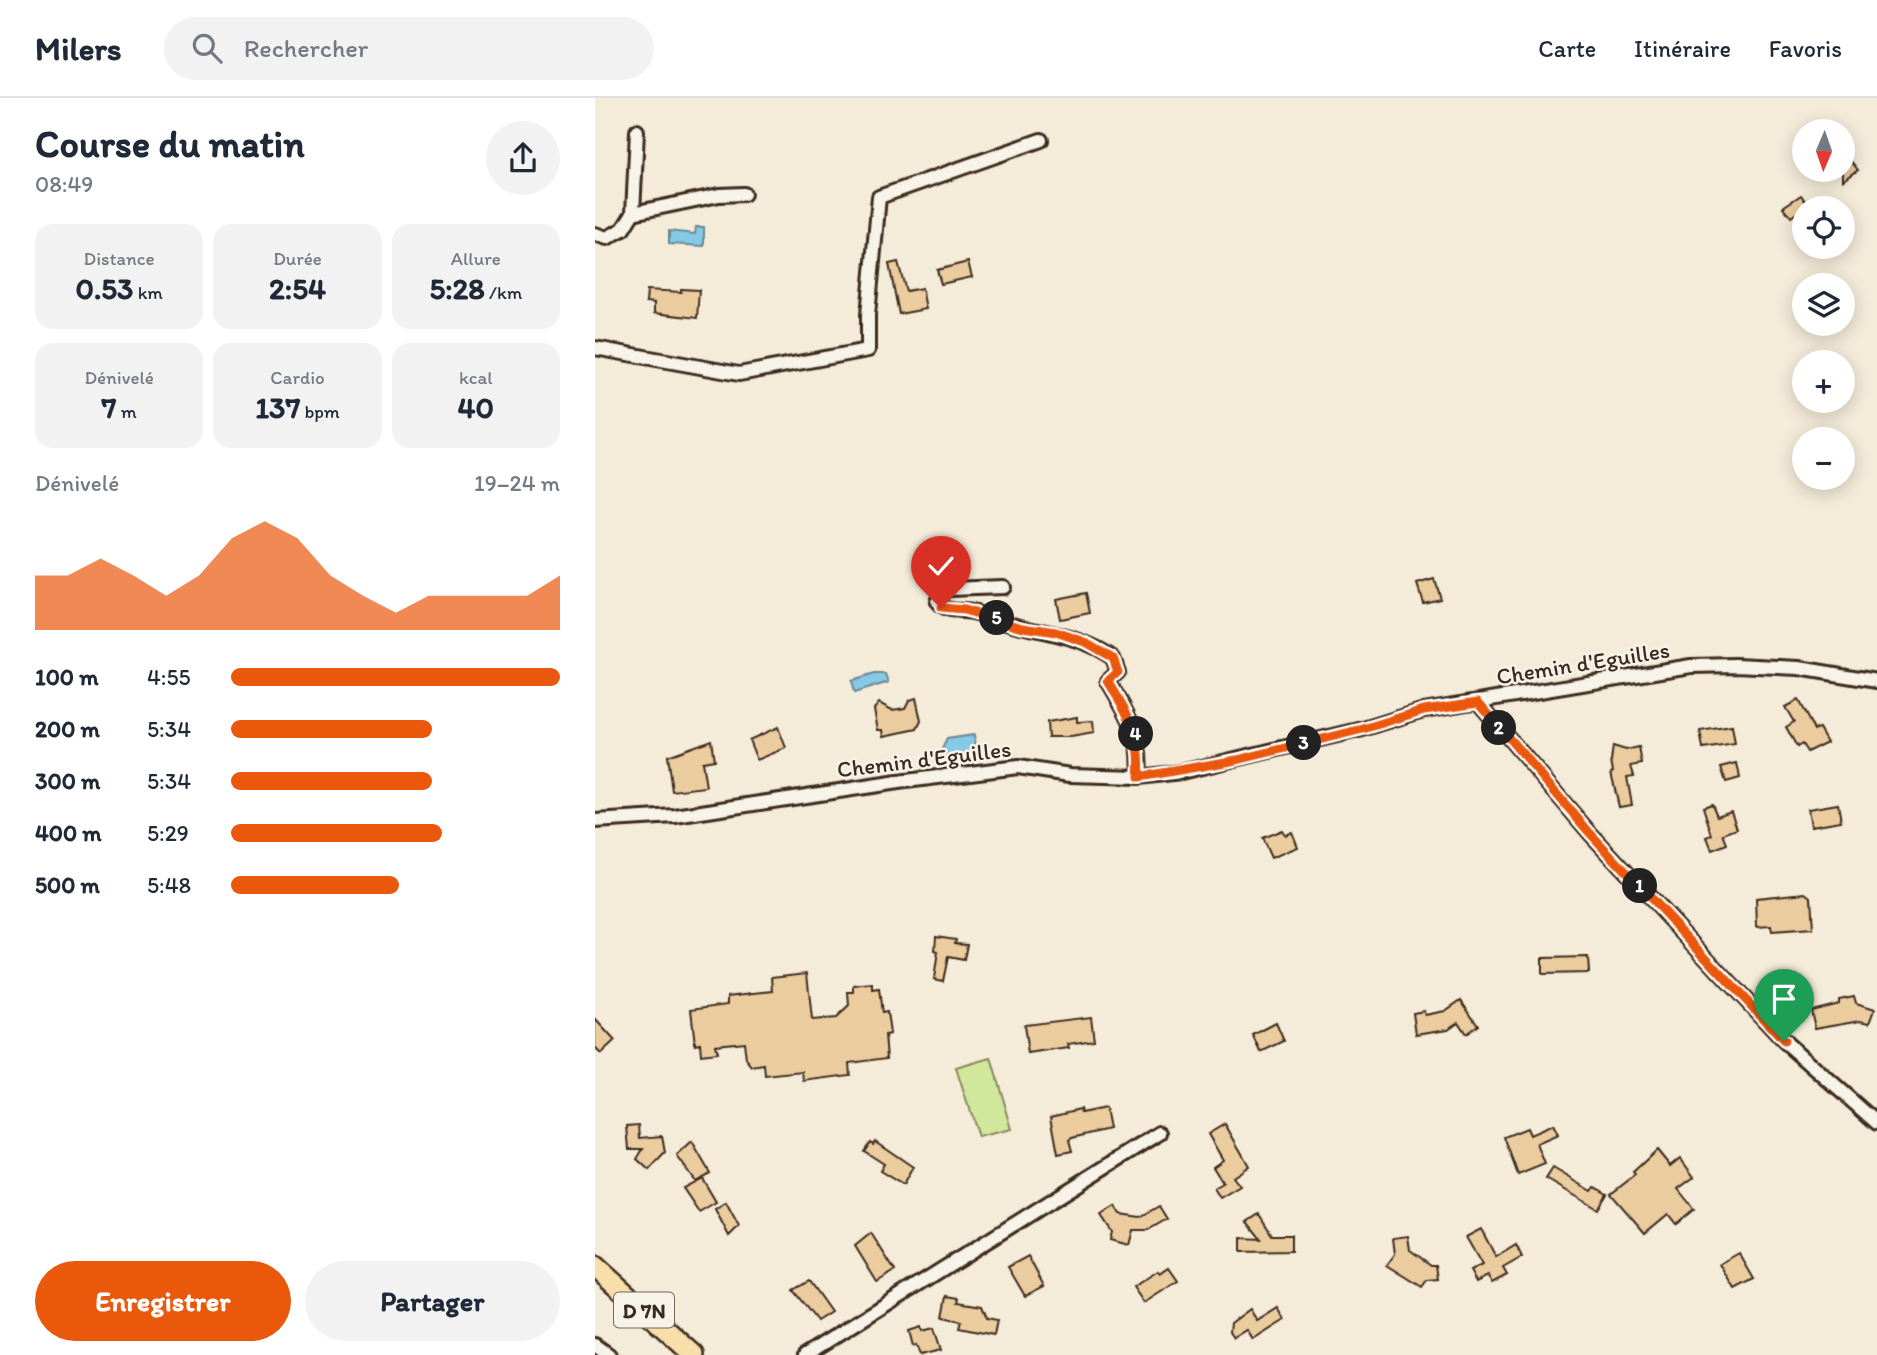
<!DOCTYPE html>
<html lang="fr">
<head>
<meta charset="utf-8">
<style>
  body { margin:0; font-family:Itim,sans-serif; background:#f2f2f3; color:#1f2937; height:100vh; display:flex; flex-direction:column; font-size:26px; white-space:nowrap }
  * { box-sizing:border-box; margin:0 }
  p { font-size:23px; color:#747a83 }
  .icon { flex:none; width:38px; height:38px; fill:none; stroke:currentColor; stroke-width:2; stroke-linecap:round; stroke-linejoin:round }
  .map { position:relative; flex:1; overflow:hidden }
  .side { display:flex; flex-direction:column; background:#fff; width:595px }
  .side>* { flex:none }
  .needle { width:46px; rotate:182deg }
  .fabs { position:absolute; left:1197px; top:21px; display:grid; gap:14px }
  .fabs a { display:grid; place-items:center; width:63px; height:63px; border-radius:50%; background:#fff; box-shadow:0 4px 18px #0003; font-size:35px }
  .pin { position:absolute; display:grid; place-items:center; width:60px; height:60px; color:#fff; margin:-72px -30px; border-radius:50% 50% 50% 0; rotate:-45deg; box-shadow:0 0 7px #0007 }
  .pin .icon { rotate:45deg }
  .km { position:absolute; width:35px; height:35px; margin:-18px; border-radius:50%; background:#222; color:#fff; font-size:19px; line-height:35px; text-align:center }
  .round { display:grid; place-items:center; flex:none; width:74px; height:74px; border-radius:37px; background:#f2f2f3 }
  .headline { display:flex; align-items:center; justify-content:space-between; height:119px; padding:0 35px }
  h1 { font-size:38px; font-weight:700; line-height:52px }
  .metrics { display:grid; grid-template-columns:repeat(3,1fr); gap:10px; height:119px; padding:7px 35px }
  .metrics div { display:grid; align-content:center; border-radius:18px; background:#f2f2f3; text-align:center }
  .metrics b { font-size:30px; font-weight:700 }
  .metrics small { font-size:19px; font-weight:400 }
  .metrics p { font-size:19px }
  .chart { height:196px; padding:14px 35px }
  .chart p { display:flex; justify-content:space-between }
  .chart svg { width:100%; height:126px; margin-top:7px; fill:#ea580c; opacity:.7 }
  .primary-button { display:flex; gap:14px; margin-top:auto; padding:14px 35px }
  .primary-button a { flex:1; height:80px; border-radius:42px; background:#ea580c; color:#fff; font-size:28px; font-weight:700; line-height:80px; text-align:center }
  .primary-button a+a { background:#f2f2f3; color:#1f2937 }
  ul { padding:0 35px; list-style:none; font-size:23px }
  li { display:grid; grid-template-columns:112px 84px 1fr; align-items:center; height:52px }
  li i { height:18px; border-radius:9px; background:#ea580c }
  header { display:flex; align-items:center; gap:42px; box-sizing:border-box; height:98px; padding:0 35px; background:#fff; border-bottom:2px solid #e0e1e3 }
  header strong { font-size:33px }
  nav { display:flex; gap:38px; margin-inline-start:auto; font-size:24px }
  .search { width:490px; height:63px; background:#f2f2f3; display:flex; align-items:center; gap:18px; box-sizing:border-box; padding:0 24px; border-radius:38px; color:#747a83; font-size:26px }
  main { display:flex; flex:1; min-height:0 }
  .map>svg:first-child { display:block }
  .green { fill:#d0e79c; stroke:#86885d; stroke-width:2 }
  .water { fill:#85c9e6; stroke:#678996; stroke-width:2 }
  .building { fill:#ebcc9e; stroke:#3b2a1e; stroke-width:2 }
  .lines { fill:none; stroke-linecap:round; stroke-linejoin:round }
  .street-casing { stroke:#3b2a1e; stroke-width:18 }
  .primary-casing { stroke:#3b2a1e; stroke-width:24 }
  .street { stroke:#f7f3e8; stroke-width:12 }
  .primary { stroke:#f8deab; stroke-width:19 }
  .route-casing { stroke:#fff; stroke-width:14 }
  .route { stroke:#ea580c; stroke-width:9 }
  .labels { text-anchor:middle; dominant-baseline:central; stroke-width:5; stroke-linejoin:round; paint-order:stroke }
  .shield { fill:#f7f3e8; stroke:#73665b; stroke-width:2 }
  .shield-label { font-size:21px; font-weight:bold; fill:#3b2a1e }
  .street-label { font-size:23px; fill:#3b2a1e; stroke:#f7f3e8 }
</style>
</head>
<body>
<header>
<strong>Milers</strong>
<div class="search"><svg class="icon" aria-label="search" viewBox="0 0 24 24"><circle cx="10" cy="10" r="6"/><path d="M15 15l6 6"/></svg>Rechercher</div>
<nav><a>Carte</a><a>Itinéraire</a><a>Favoris</a></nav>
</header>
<main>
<section class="side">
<div class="headline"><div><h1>Course du matin</h1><p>08:49</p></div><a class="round"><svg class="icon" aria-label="share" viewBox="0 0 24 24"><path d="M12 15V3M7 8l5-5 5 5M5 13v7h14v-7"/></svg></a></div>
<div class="metrics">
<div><p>Distance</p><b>0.53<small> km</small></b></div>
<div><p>Durée</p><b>2:54</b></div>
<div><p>Allure</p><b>5:28<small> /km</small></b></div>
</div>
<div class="metrics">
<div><p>Dénivelé</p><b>7<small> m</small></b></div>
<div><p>Cardio</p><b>137<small> bpm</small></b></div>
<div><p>kcal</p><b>40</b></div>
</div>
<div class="chart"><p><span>Dénivelé</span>19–24 m</p>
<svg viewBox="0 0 160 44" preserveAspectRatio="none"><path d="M0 44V25L10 25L20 19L30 25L40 32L50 25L60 12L70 6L80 12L90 25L100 32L110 38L120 32L130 32L140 32L150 32L160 25V44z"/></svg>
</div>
<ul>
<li><b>100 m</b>4:55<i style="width:100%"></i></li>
<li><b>200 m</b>5:34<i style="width:61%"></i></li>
<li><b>300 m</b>5:34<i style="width:61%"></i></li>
<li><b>400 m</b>5:29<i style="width:64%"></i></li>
<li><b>500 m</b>5:48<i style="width:51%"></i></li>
</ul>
<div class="primary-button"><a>Enregistrer</a><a>Partager</a></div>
</section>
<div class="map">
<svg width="1282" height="1257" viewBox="0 0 1282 1257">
  <rect width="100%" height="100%" fill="#f5ebd9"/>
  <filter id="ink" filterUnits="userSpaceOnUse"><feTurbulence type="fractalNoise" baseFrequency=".0143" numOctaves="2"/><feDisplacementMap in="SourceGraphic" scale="14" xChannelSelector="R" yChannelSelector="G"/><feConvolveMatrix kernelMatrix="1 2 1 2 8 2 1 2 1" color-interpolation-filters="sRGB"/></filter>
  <g filter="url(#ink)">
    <path class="green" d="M396,960L417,1031L383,1039L361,970Z"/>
    <g class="water">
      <path d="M101,129H109V148L74,146V133L100,136Z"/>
      <path d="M279,576H291L294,584L259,595L256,583Z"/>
      <path d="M379,637L382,653L375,657L348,661L347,651L352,641Z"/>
    </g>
    <g class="building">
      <path d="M1248,53L1263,72L1248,83Z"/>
      <path d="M1206,97L1213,107L1196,119L1188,109Z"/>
      <path d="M303,164L311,193L327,190L331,211L304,216L294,166Z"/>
      <path d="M373,164L377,179L346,186L342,172Z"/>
      <path d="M86,191L104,192L102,220L59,215V205L51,204L52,192L86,194Z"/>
      <path d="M839,481L845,500L828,504L822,486Z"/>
      <path d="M491,495L495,515L465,521L461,501Z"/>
      <path d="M321,600L326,623L322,631L289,638L288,632H283L279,611L284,605L297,612L310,610L314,602Z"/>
      <path d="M1203,602L1219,632L1224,630L1232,644L1212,654L1207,646L1202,649L1191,629L1199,624L1190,609Z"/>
      <path d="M482,619V624L498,623L499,635L476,639H453L452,624Z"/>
      <path d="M1137,628L1140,646L1108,651L1105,633Z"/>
      <path d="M183,629L191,650L162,662L154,642Z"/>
      <path d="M116,642L119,662L107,664L111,689L77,693L72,658Z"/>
      <path d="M1018,648L1031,652L1044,649L1047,666L1036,668L1039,678L1032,679L1037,707L1024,709L1016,674L1018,673L1016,663Z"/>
      <path d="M1142,665L1145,680L1131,684L1126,669Z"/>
      <path d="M1117,706L1122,718L1136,713L1142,731L1128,736L1132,746L1117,752L1112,739L1117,737L1108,709Z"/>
      <path d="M1243,706L1246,723L1216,728L1213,711Z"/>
      <path d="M687,732L690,737L697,734L703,749L676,760L667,740Z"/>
      <path d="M1211,795L1216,799L1218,831L1177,834L1176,828L1162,829L1161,800Z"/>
      <path d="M341,838L361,841L360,845L372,846L369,862L353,859L348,883L339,881L343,854L340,853Z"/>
      <path d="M993,859L994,875L947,876V860Z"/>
      <path d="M212,875L217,922L241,920L254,908L253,894H259V888L278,886V892L284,891L287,915L292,914L295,936L290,937L292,960L254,965L255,977L209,983L208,974L170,978L169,967L157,969L151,961L149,944L120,947L122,955L106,957L105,945L100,946L96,911L133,906V898L178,893L177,879Z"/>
      <path d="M1259,898L1261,905L1280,911L1275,924L1266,922L1220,930L1216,912L1244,905V901Z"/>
      <path d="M866,902L883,927L871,936L863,924L853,931L821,936L818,915L829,913L830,917L850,913Z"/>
      <path d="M496,919L499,942L473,946L474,950L433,956L429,927Z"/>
      <path d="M0,921L20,943L6,956L0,950Z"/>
      <path d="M681,925L689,943L666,954L658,937Z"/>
      <path d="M510,1010L514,1031L477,1040L474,1042L477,1053L463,1056L456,1018L485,1011L486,1015Z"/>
      <path d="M630,1026L654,1068L638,1079L645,1088L625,1100L619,1090L628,1085L618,1069L628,1062L613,1036Z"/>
      <path d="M44,1027L45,1040L67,1038L70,1055L54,1072L42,1061L48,1051H34L32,1028Z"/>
      <path d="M958,1027L963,1037L942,1046L950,1066L923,1077L909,1039L932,1030L935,1037Z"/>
      <path d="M280,1043L318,1069L308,1087L285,1073L289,1066L269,1053L275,1044L278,1046Z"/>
      <path d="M97,1044L115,1075L100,1083L82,1058Z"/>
      <path d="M1062,1052L1075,1068L1085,1060L1099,1079L1083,1091L1099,1111L1081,1126L1073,1116L1050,1135L1016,1096L1040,1077L1038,1074Z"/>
      <path d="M958,1070L997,1093L1000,1089L1012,1096L1003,1111L951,1081Z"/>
      <path d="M107,1080L121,1104L104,1114L88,1090Z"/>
      <path d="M131,1104L144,1128L134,1138L120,1111Z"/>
      <path d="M520,1108L525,1116L545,1119L564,1108L572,1121L553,1132H538L534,1147L515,1142L517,1134L506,1117Z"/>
      <path d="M664,1116L677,1137H696V1153L646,1154V1140L666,1141L652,1124Z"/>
      <path d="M886,1131L901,1159L921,1147L927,1159L908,1170L912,1177L897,1185L893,1178L881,1184L875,1173L887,1167L871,1139Z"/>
      <path d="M276,1135L300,1173L282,1184L260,1148Z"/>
      <path d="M813,1138L815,1152L836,1167H841L843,1181L832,1182L827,1189L792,1167L800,1156L798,1140Z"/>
      <path d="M1144,1155L1159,1181L1140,1191L1125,1166Z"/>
      <path d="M433,1158L449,1188L430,1198L413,1169Z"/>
      <path d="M574,1170L583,1183L549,1205L538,1189L563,1173L565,1176Z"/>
      <path d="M214,1183L236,1214L222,1223L198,1192Z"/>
      <path d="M352,1198L364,1200L363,1204L387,1208L392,1220L402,1222L399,1237L364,1230L366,1223L348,1219Z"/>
      <path d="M683,1210L690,1222L658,1242L652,1232L639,1240L635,1234L636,1225L655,1211L662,1223Z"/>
      <path d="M326,1229L327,1233L339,1230L346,1252L325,1257L321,1247L318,1248L314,1233Z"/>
    </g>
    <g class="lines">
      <defs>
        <g id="street">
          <path d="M38,115L124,97L149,96"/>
          <path d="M0,136L12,140L28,131L38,115L42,33"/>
          <path d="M0,250L144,276L273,252V217L284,99L446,42"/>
          <path d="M408,489L354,491L347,493L342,504C351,516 363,511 377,514C395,518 412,525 430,529C461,536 491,541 518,560L523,574L513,583C533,616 548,639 544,679"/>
          <path d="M883,604L994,734L1189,943L1282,1025"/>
          <path d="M0,723L80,718L303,684L423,669L475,677L544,679L586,674L768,631L829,612L1096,568L1141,567L1204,570L1282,583"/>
          <path d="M0,1247L14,1257"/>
          <path d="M210,1257L565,1035"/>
        </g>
        <path id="primary" d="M0,1168L99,1257"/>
      </defs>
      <use href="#street" class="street-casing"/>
      <use href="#primary" class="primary-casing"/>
      <use href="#street" class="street"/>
      <use href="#primary" class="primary"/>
    </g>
  </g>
  <g class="lines" filter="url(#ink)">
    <defs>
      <path id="route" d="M346,510L369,512L428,529L461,534L490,544L518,560L523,574L513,583C533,616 548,638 544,679L642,662L768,631L829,612L883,604L994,734L1189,943"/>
    </defs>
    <use href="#route" class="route-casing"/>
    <use href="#route" class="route"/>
  </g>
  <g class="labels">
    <rect class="shield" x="19" y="1194.5" width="60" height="35" rx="5"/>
    <g class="shield-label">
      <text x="49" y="1212">D 7N</text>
    </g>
    <g class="street-label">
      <text transform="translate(988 565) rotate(-9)">Chemin d'Eguilles</text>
      <text transform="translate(329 661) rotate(-7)">Chemin d'Eguilles</text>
    </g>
  </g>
</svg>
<div class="fabs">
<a><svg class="needle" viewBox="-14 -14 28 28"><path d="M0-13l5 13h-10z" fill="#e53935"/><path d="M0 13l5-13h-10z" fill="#747a83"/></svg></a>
<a><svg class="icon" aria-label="locate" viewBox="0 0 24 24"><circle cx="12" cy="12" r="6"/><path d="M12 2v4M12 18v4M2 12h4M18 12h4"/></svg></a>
<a><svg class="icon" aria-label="layers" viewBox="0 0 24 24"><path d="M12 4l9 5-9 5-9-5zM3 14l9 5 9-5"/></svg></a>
<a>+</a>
<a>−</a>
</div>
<div class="pin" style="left:1189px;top:943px;background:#1e9e55"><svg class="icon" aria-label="arrive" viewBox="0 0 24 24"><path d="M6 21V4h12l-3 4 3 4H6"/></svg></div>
<div class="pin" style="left:346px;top:510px;background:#d93025"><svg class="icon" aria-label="check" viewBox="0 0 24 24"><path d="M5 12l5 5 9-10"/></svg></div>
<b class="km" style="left:1045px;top:788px">1</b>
<b class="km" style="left:904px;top:630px">2</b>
<b class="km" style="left:709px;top:645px">3</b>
<b class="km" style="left:541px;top:636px">4</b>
<b class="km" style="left:402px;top:520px">5</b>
</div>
</main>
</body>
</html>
